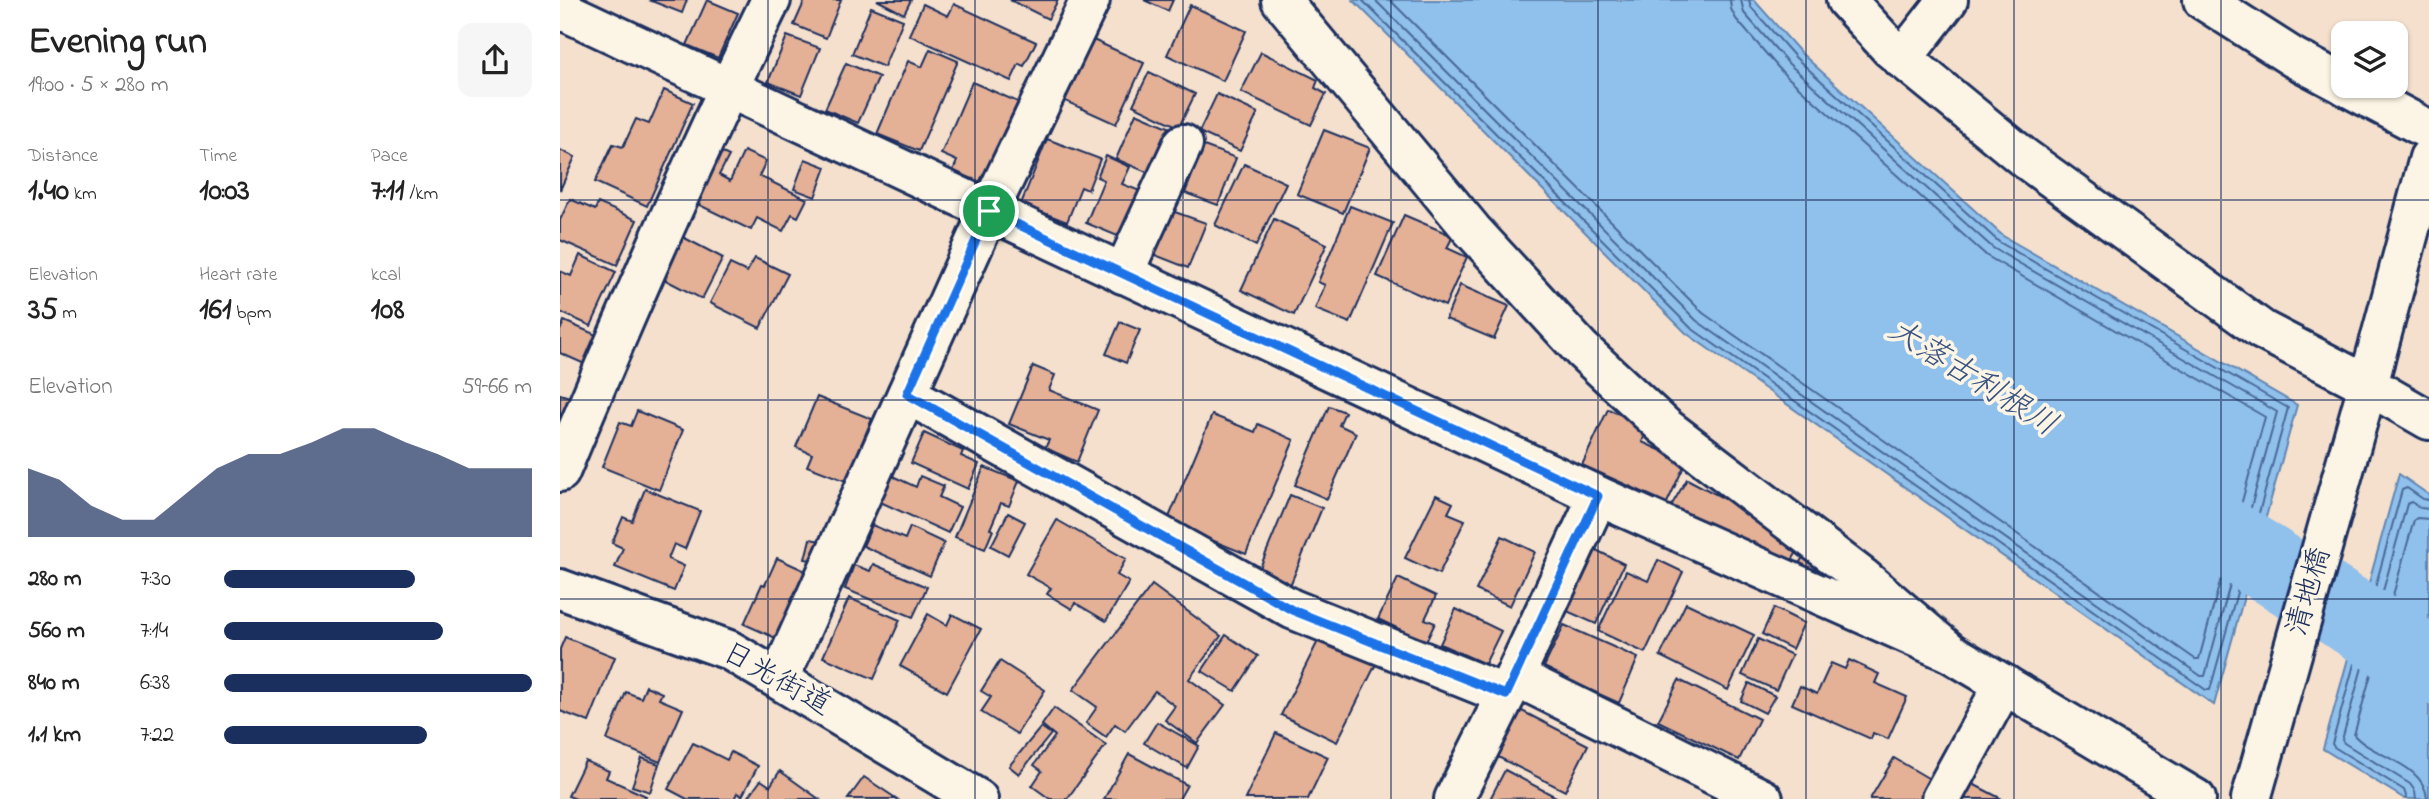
<!DOCTYPE html>
<html lang="en">
<head>
<meta charset="utf-8">
<style>
  body { margin:0; font-family:"Indie Flower","Klee One",sans-serif; background:#f6f6f6; color:#222; height:100vh; display:flex; flex-direction:column; font-size:26px; white-space:nowrap }
  * { box-sizing:border-box; margin:0 }
  p { font-size:23px; color:#767676 }
  .icon { flex:none; width:38px; height:38px; fill:none; stroke:currentColor; stroke-width:2; stroke-linecap:round; stroke-linejoin:round }
  .map { position:relative; flex:1; overflow:hidden }
  .panel { display:flex; flex-direction:column; background:#fff; width:560px }
  .panel>* { flex:none }
  .controls { position:absolute; left:1771px; top:21px; display:grid; gap:14px }
  .controls a { display:grid; place-items:center; width:77px; height:77px; border-radius:14px; background:#fff; box-shadow:0 2px 5px #0004; font-size:35px }
  .pin { position:absolute; display:grid; place-items:center; width:60px; height:60px; color:#fff; margin:-30px; border:4px solid #fff; border-radius:50%; box-shadow:0 2px 7px #0007 }
  .round { display:grid; place-items:center; flex:none; width:74px; height:74px; border-radius:14px; background:#f6f6f6 }
  .summary { display:flex; align-items:center; justify-content:space-between; height:119px; padding:0 28px }
  h1 { font-size:38px; font-weight:700; line-height:52px }
  .metrics { display:grid; grid-template-columns:repeat(3,1fr); gap:10px; height:119px; padding:7px 28px }
  .metrics div { display:grid; align-content:center }
  .metrics b { font-size:30px; font-weight:700 }
  .metrics small { font-size:19px; font-weight:400 }
  .metrics p { font-size:19px }
  .chart { height:196px; padding:14px 28px }
  .chart p { display:flex; justify-content:space-between }
  .chart svg { width:100%; height:126px; margin-top:7px; fill:#1b2f5e; opacity:.7 }
  ul { padding:0 28px; list-style:none; font-size:23px }
  li { display:grid; grid-template-columns:112px 84px 1fr; align-items:center; height:52px }
  li i { height:18px; border-radius:9px; background:#1b2f5e }
  main { display:flex; flex:1; min-height:0 }
  .map>svg:first-child { display:block }
  .water { fill:#90c0ec; stroke:#6186b3; stroke-width:2 }
  .lines { fill:none; stroke-linecap:round; stroke-linejoin:round }
  .shore { stroke:#4a6997; stroke-width:2 }
  .river { stroke:#90c0ec; stroke-width:77 }
  .building { fill:#e4b096; stroke:#1b2f5e; stroke-width:2 }
  .street-casing { stroke:#1b2f5e; stroke-width:44 }
  .secondary-casing { stroke:#1b2f5e; stroke-width:44 }
  .street { stroke:#fcf5e5; stroke-width:38 }
  .secondary { stroke:#fcf5e5; stroke-width:38 }
  .route-casing { stroke:#fff; stroke-width:14 }
  .route { stroke:#1a73e8; stroke-width:9 }
  .grid { fill:none; stroke:#1b2f5e; stroke-width:2; stroke-opacity:0.55 }
  .labels { text-anchor:middle; dominant-baseline:central; stroke-width:7; stroke-linejoin:round; paint-order:stroke }
  .street-label { font-size:30px; fill:#1b2f5e; stroke:#fcf5e5 }
  .water-label { font-size:32px; font-style:italic; fill:#385382; stroke:#fcf5e5 }
</style>
</head>
<body>
<main>
<section class="panel">
<div class="summary"><div><h1>Evening run</h1><p>19:00 · 5 × 280 m</p></div><a class="round"><svg class="icon" aria-label="share" viewBox="0 0 24 24"><path d="M12 15V3M7 8l5-5 5 5M5 13v7h14v-7"/></svg></a></div>
<div class="metrics">
<div><p>Distance</p><b>1.40<small> km</small></b></div>
<div><p>Time</p><b>10:03</b></div>
<div><p>Pace</p><b>7:11<small> /km</small></b></div>
</div>
<div class="metrics">
<div><p>Elevation</p><b>35<small> m</small></b></div>
<div><p>Heart rate</p><b>161<small> bpm</small></b></div>
<div><p>kcal</p><b>108</b></div>
</div>
<div class="chart"><p><span>Elevation</span>59–66 m</p>
<svg viewBox="0 0 160 44" preserveAspectRatio="none"><path d="M0 44V20L10 24L20 33L30 38L40 38L50 29L60 20L70 15L80 15L90 11L100 6L110 6L120 11L130 15L140 20L150 20L160 20V44z"/></svg>
</div>
<ul>
<li><b>280 m</b>7:30<i style="width:62%"></i></li>
<li><b>560 m</b>7:14<i style="width:71%"></i></li>
<li><b>840 m</b>6:38<i style="width:100%"></i></li>
<li><b>1.1 km</b>7:22<i style="width:66%"></i></li>
</ul>
</section>
<div class="map">
<svg width="1869" height="799" viewBox="0 0 1869 799">
  <rect width="100%" height="100%" fill="#f5e0cd"/>
  <filter id="ink" filterUnits="userSpaceOnUse"><feTurbulence type="fractalNoise" baseFrequency=".0143" numOctaves="2"/><feDisplacementMap in="SourceGraphic" scale="14" xChannelSelector="R" yChannelSelector="G"/><feConvolveMatrix kernelMatrix="1 2 1 2 8 2 1 2 1" color-interpolation-filters="sRGB"/></filter>
  <g filter="url(#ink)">
    <g class="water">
      <path d="M793,0H1194L1241,53L1443,236L1737,405L1654,705L1126,333Z"/>
      <path d="M1839,474L1869,495V799H1845L1763,749Z"/>
    </g>
    <g class="lines">
      <g class="shore">
        <path d="M802,0L1131,328L1646,690H1650L1728,408L1439,242L1236,58L1191,7L1189,0"/>
        <path d="M815,0L1137,321L1641,676H1645L1717,412L1433,248L1229,64L1184,13L1181,0"/>
        <path d="M830,0L1143,313L1635,659H1639L1705,417L1427,256L1223,73L1176,19L1171,9L1170,0"/>
        <path d="M1847,799L1844,790L1774,747L1772,744L1842,490L1847,488L1863,499L1869,500"/>
        <path d="M1856,799L1855,791L1850,784L1784,743L1782,740L1847,504L1851,502L1861,508L1869,509"/>
        <path d="M1867,799C1865,763 1814,758 1794,735L1854,520L1857,518L1869,519"/>
      </g>
      <path class="river" d="M1606,500L1869,665"/>
    </g>
    <g class="building">
      <path d="M89,0H127L122,13Z"/>
      <path d="M147,0L178,13L158,58L127,45Z"/>
      <path d="M245,0H281L266,38L234,25Z"/>
      <path d="M317,0H351L344,14Z"/>
      <path d="M450,0H498L488,19Z"/>
      <path d="M584,0H613L608,11Z"/>
      <path d="M363,4L388,16L394,4L476,42L464,66L459,64L451,81L349,35Z"/>
      <path d="M630,5L686,31L663,81L607,55Z"/>
      <path d="M311,7L343,20L324,67L292,54Z"/>
      <path d="M227,36L260,48L241,95L208,82Z"/>
      <path d="M531,39L584,63L556,124L503,100Z"/>
      <path d="M370,49L398,61L359,151L317,134L348,61L362,67Z"/>
      <path d="M701,52L758,80L755,88L766,94L751,125L681,92Z"/>
      <path d="M286,63L319,77L298,123L265,109Z"/>
      <path d="M589,72L635,94L619,127L573,105Z"/>
      <path d="M412,82L458,102L423,183L393,171L397,161L381,154Z"/>
      <path d="M104,90L133,103L87,206L35,182L53,144L63,147L76,119L89,124Z"/>
      <path d="M657,94L698,113L680,151L639,132Z"/>
      <path d="M576,113L611,128L591,174L556,159Z"/>
      <path d="M764,130L810,148L783,213L737,194Z"/>
      <path d="M487,139L540,159L528,190L521,187L507,222L461,204Z"/>
      <path d="M644,146L676,158L658,205L625,193Z"/>
      <path d="M154,149L169,156L159,175L170,181L184,151L206,161L199,176L247,199L238,217L232,214L223,231L197,218L191,230L129,200Z"/>
      <path d="M0,150L15,157L0,190Z"/>
      <path d="M546,156L570,167L562,184L580,191L560,237L526,223L544,180L537,177Z"/>
      <path d="M245,159L266,167L255,197L234,189Z"/>
      <path d="M684,164L726,183L696,246L655,225Z"/>
      <path d="M10,199L35,210L38,203L77,220L57,265L0,240V220Z"/>
      <path d="M790,206L833,223L790,323L755,309L765,285L758,282Z"/>
      <path d="M612,211L646,223L628,268L595,255Z"/>
      <path d="M844,215L893,236L887,248L907,257L885,306L817,276Z"/>
      <path d="M714,219L767,244L734,315L681,290Z"/>
      <path d="M117,234L163,258L142,299L96,275Z"/>
      <path d="M20,255L56,272L31,326L0,312V271L11,276Z"/>
      <path d="M195,258L228,274L200,328L150,303L170,264L187,272Z"/>
      <path d="M900,285L949,306L934,339L886,319Z"/>
      <path d="M4,321L41,337L29,366L0,353V331Z"/>
      <path d="M560,322L580,330L566,363L546,354Z"/>
      <path d="M473,366L495,375L489,390L538,410L517,462L485,448L489,440L449,424Z"/>
      <path d="M0,394L16,399L0,449Z"/>
      <path d="M257,397L312,419L286,481L247,466L252,454L236,447Z"/>
      <path d="M769,406L785,412L779,425L796,433L767,499L735,485Z"/>
      <path d="M1048,409L1088,427L1082,442L1126,462L1107,503L1022,465Z"/>
      <path d="M77,411L123,430L99,490L42,467L60,422L71,426Z"/>
      <path d="M652,415L695,432L698,424L734,440L686,554L607,522Z"/>
      <path d="M364,433L403,451L401,456L419,464L408,489L351,463Z"/>
      <path d="M424,467L459,481L449,506L441,503L430,529L433,530L425,549L395,537Z"/>
      <path d="M328,474L356,487L360,476L384,486L379,497L400,507L388,533L316,500Z"/>
      <path d="M1127,479L1203,519L1240,547L1231,562L1174,534L1173,537L1111,506Z"/>
      <path d="M85,489L140,511L125,549L114,544L108,559L124,566L114,591L55,567L63,548L52,543L63,517L72,521Z"/>
      <path d="M730,495L762,508L729,588L697,575Z"/>
      <path d="M876,495L893,503L888,513L905,520L879,574L845,558Z"/>
      <path d="M448,513L465,522L448,555L431,546Z"/>
      <path d="M497,520L566,559L557,575L569,582L546,621L515,603L512,609L487,594L491,588L466,574Z"/>
      <path d="M312,525L345,539L350,527L384,543L370,576L303,546Z"/>
      <path d="M942,536L975,552L950,606L916,590Z"/>
      <path d="M250,539L267,542L263,562L245,559Z"/>
      <path d="M1247,549L1283,588L1237,568Z"/>
      <path d="M1036,550L1064,564L1036,624L1007,611Z"/>
      <path d="M217,558L250,573L220,640L184,624L202,584L205,585Z"/>
      <path d="M1098,560L1123,572L1085,653L1038,631L1066,571L1088,581Z"/>
      <path d="M313,564L367,587L353,617L285,589L294,565L310,571Z"/>
      <path d="M838,578L876,596L865,619L875,623L866,642L818,619Z"/>
      <path d="M592,585L661,636L629,679L665,705L637,743L605,720L615,706L595,691L565,731L555,724L546,737L526,723L537,707L513,690Z"/>
      <path d="M289,598L340,620L314,679L263,657Z"/>
      <path d="M1126,603L1194,635L1168,690L1100,656Z"/>
      <path d="M1214,608L1244,623L1232,649L1202,634Z"/>
      <path d="M896,609L941,631L925,664L880,644Z"/>
      <path d="M368,614L387,625L392,614L421,629L387,692L340,666Z"/>
      <path d="M1004,625L1078,658L1059,703L983,669Z"/>
      <path d="M666,635L698,656L675,691L642,671Z"/>
      <path d="M761,635L817,662L777,742L721,715Z"/>
      <path d="M5,637L55,657L29,722L0,711V649Z"/>
      <path d="M1198,639L1232,655L1216,690L1182,675Z"/>
      <path d="M1289,660L1319,674L1315,683L1347,697L1328,739L1313,733L1311,739L1232,704L1240,686L1257,694L1271,663L1285,669Z"/>
      <path d="M440,661L485,690L457,734L421,712L431,697L421,691Z"/>
      <path d="M1119,680L1199,719L1179,760L1098,721Z"/>
      <path d="M1189,683L1215,696L1205,713L1181,701Z"/>
      <path d="M86,686L102,693L99,699L123,709L100,762L47,740L66,692L81,698Z"/>
      <path d="M494,708L546,745L507,799H490L472,786L482,771L474,765L495,736L482,725Z"/>
      <path d="M958,709L1028,745L1005,791L934,755Z"/>
      <path d="M597,722L639,746L627,768L584,743Z"/>
      <path d="M481,727L491,734L459,774L449,766Z"/>
      <path d="M716,733L768,757L748,799H685Z"/>
      <path d="M133,743L167,760L171,752L198,766L182,796L177,793L174,799H127L108,789Z"/>
      <path d="M569,754L627,785L619,799H544Z"/>
      <path d="M82,758L99,764L90,792L72,786Z"/>
      <path d="M1334,758L1373,781L1362,799H1310Z"/>
      <path d="M25,761L49,771L46,778L86,796L84,799H16L8,796Z"/>
      <path d="M945,770L998,798L930,799Z"/>
      <path d="M220,771L259,799H187L201,780L210,786Z"/>
      <path d="M304,777L337,799H288Z"/>
      <path d="M1405,780L1442,799H1395Z"/>
    </g>
    <g class="lines">
      <defs>
        <g id="street">
          <path d="M721,0L912,230L1022,350L1104,426L1302,577L1391,653L1636,799"/>
          <path d="M1286,0L1331,49L1463,157L1702,330L1808,385L1869,420"/>
          <path d="M1643,0L1734,58L1783,84"/>
          <path d="M0,9L1038,496L1391,653"/>
          <path d="M1342,59L1388,0"/>
          <path d="M1786,86L1869,130"/>
          <path d="M563,274L623,144"/>
          <path d="M347,394L732,609L946,695"/>
          <path d="M0,472C66,313 135,155 211,0"/>
          <path d="M955,676L1203,799"/>
          <path d="M219,679L429,211L530,0"/>
          <path d="M894,799L946,695L1038,496"/>
          <path d="M1381,799L1444,684"/>
        </g>
        <g id="secondary">
          <path d="M0,589L169,650L418,799"/>
          <path d="M1691,799L1808,385L1869,158"/>
        </g>
      </defs>
      <use href="#street" class="street-casing"/>
      <use href="#secondary" class="secondary-casing"/>
      <use href="#street" class="street"/>
      <use href="#secondary" class="secondary"/>
    </g>
  </g>
  <g class="lines" filter="url(#ink)">
    <defs>
      <path id="route" d="M429,211L1038,496L946,695L732,610L347,394Z"/>
    </defs>
    <use href="#route" class="route-casing"/>
    <use href="#route" class="route"/>
  </g>
  <path class="grid" d="M208,0V799M415,0V799M623,0V799M831,0V799M1038,0V799M1246,0V799M1454,0V799M1661,0V799M0,200H1869M0,400H1869M0,599H1869"/>
  <g class="labels">
    <g class="street-label">
      <text transform="translate(1750 592) rotate(-74)">清地橋</text>
      <text transform="translate(216 680) rotate(29)">日光街道</text>
    </g>
    <g class="water-label">
      <text transform="translate(1412 379) rotate(32)">大落古利根川</text>
    </g>
  </g>
</svg>
<div class="controls">
<a><svg class="icon" aria-label="layers" viewBox="0 0 24 24"><path d="M12 4l9 5-9 5-9-5zM3 14l9 5 9-5"/></svg></a>
</div>
<div class="pin" style="left:429px;top:211px;background:#1e9e55"><svg class="icon" aria-label="arrive" viewBox="0 0 24 24"><path d="M6 21V4h12l-3 4 3 4H6"/></svg></div>
</div>
</main>
</body>
</html>
